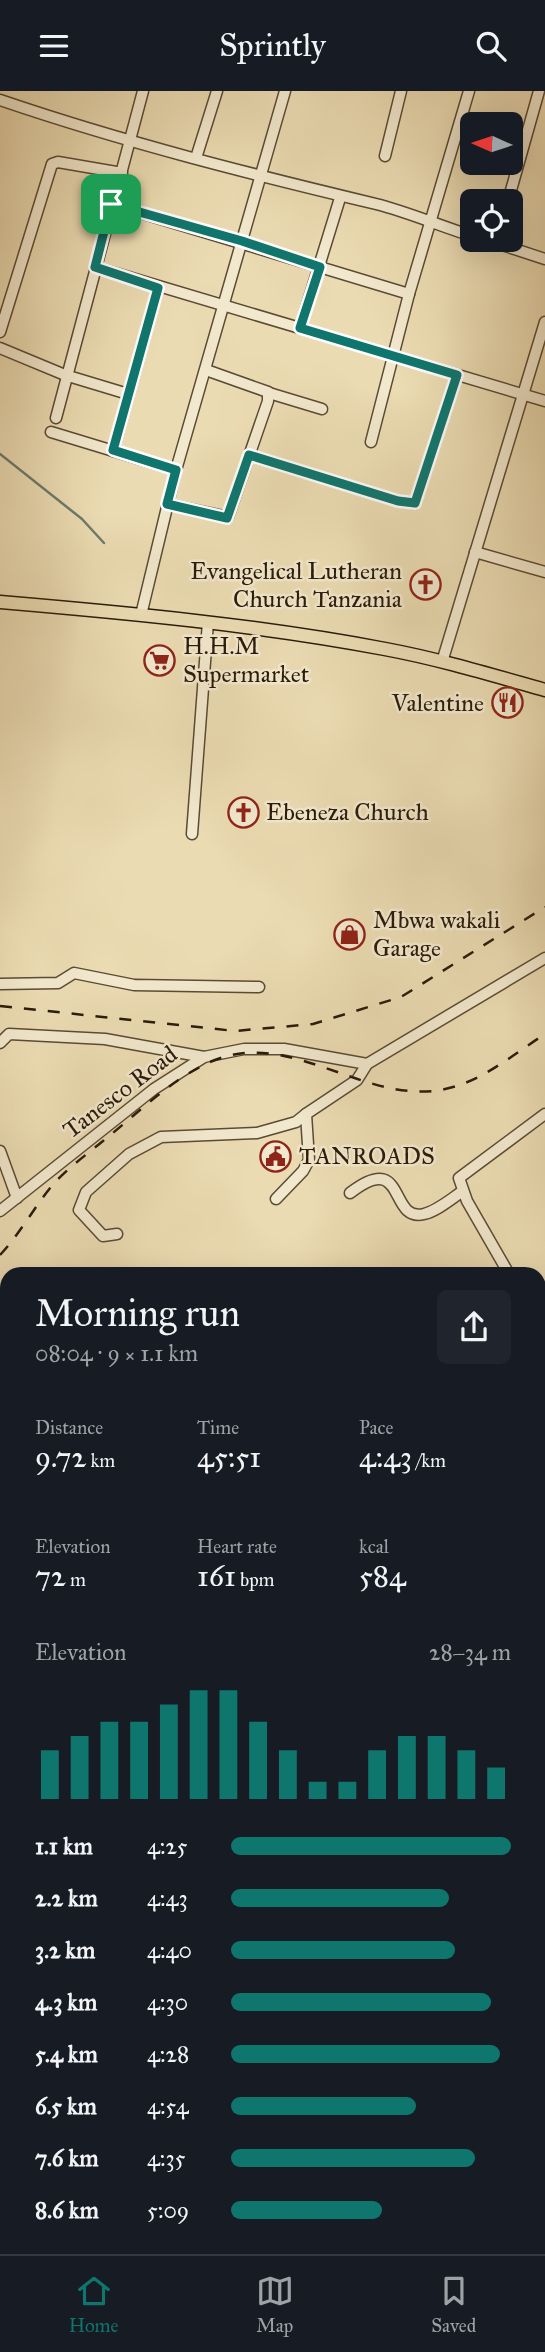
<!DOCTYPE html>
<html lang="en">
<head>
<meta charset="utf-8">
<style>
  body { margin:0; font-family:"IM FELL Great Primer",serif; background:#20242c; color:#f1f3f6; height:100vh; display:flex; flex-direction:column; font-size:26px; white-space:nowrap }
  * { box-sizing:border-box; margin:0 }
  p { font-size:23px; color:#9ea1a6 }
  .icon { flex:none; width:38px; height:38px; fill:none; stroke:currentColor; stroke-width:2; stroke-linecap:round; stroke-linejoin:round }
  .map { position:relative; flex:1; overflow:hidden }
  .sheet { position:absolute; left:0px; top:1176px; width:546px; height:987px; display:flex; flex-direction:column; background:#171b24; border-radius:21px 21px 0 0; box-shadow:0 7px 28px #0002 }
  .sheet>* { flex:none }
  .needle { width:46px; rotate:273deg }
  .tools { position:absolute; left:460px; top:21px; display:grid; gap:14px }
  .tools a { display:grid; place-items:center; width:63px; height:63px; border-radius:10px; background:#171b24; box-shadow:0 7px 28px #0002; font-size:35px }
  .pin { position:absolute; display:grid; place-items:center; width:60px; height:60px; color:#fff; margin:-30px; border-radius:14px; box-shadow:0 4px 10px #0006 }
  .round { display:grid; place-items:center; flex:none; width:74px; height:74px; border-radius:10px; background:#20242c }
  .overview { display:flex; align-items:center; justify-content:space-between; height:119px; padding:0 35px }
  h1 { font-size:38px; font-weight:600; line-height:52px }
  .metrics { display:grid; grid-template-columns:repeat(3,1fr); gap:10px; height:119px; padding:7px 35px }
  .metrics div { display:grid; align-content:center }
  .metrics b { font-size:30px; font-weight:600 }
  .metrics small { font-size:19px; font-weight:400 }
  .metrics p { font-size:19px }
  .chart { height:196px; padding:14px 35px }
  .chart p { display:flex; justify-content:space-between }
  .chart svg { width:100%; height:126px; margin-top:7px; stroke:#0f766e; stroke-width:6 }
  ul { padding:0 35px; list-style:none; font-size:23px }
  li { display:grid; grid-template-columns:112px 84px 1fr; align-items:center; height:52px }
  li i { height:18px; border-radius:9px; background:#0f766e }
  header { display:flex; justify-content:space-between; align-items:center; height:91px; padding:0 35px; background:#171b24; font-size:32px; font-weight:600 }
  .tab-bar { display:flex; justify-content:space-around; align-items:center; height:98px; border-top:2px solid #363941; background:#171b24; font-size:19px; color:#9ea1a6 }
  .tab-bar a { display:grid; justify-items:center; gap:4px }
  .tab-bar .active { color:#0f766e }
  .map>svg:first-child { display:block }
  .green { fill:#bac08a; stroke:#726e4a; stroke-width:2 }
  .lines { fill:none; stroke-linecap:round; stroke-linejoin:round }
  .stream { stroke:#6c7b6c; stroke-width:2.5 }
  .minor-casing { stroke:#5a4b34; stroke-width:13 }
  .major-casing { stroke:#291b0a; stroke-width:15 }
  .minor { stroke:#f2e8cd; stroke-width:10 }
  .major { stroke:#ebdbb2; stroke-width:12 }
  .rail { stroke:#291b0a; stroke-width:2.5; stroke-dasharray:12 12; stroke-linecap:butt }
  .route-casing { stroke:#fff; stroke-width:14 }
  .route { stroke:#0f766e; stroke-width:9 }
  .labels { text-anchor:middle; dominant-baseline:central; stroke-width:5; stroke-linejoin:round; paint-order:stroke }
  .poi-label { font-size:24px; fill:#291b0a; stroke:#f2e8cd; text-anchor:start }
  .street-label { font-size:24px; fill:#291b0a; stroke:#f2e8cd }
</style>
</head>
<body>
<header><svg class="icon" aria-label="menu" viewBox="0 0 24 24"><path d="M4 6h16M4 12h16M4 18h16"/></svg>Sprintly<svg class="icon" aria-label="search" viewBox="0 0 24 24"><circle cx="10" cy="10" r="6"/><path d="M15 15l6 6"/></svg></header>
<div class="map">
<svg width="545" height="2163" viewBox="0 0 545 2163">
  <rect width="100%" height="100%" fill="#ebdbb2"/>
  <filter id="stains"><feTurbulence type="fractalNoise" baseFrequency=".00286" numOctaves="4"/><feColorMatrix values="0 0 0 0 .2 0 0 0 0 .09 0 0 0 0 .02 0 0 0 .5 -.17"/></filter>
  <radialGradient id="worn" r=".72"><stop offset=".6" stop-color="#630" stop-opacity="0"/><stop offset="1" stop-color="#630" stop-opacity=".3"/></radialGradient>
  <path class="green" d="M7,1322V1391L0,1377V1325Z"/>
  <g class="lines">
    <path class="stream" d="M0,363L82,428L104,452"/>
    <defs>
      <g id="minor">
        <path d="M0,9C123,51 250,83 376,113C408,121 440,135 472,145"/>
        <path d="M385,65L401,0"/>
        <path d="M196,67L217,0"/>
        <path d="M508,110L539,0"/>
        <path d="M111,113L409,203"/>
        <path d="M487,149L545,168"/>
        <path d="M95,176L545,310"/>
        <path d="M300,237L340,107"/>
        <path d="M0,241L52,73L58,71L122,82"/>
        <path d="M0,257L65,284L128,303"/>
        <path d="M269,302L322,318"/>
        <path d="M56,327L143,0"/>
        <path d="M51,341L176,379"/>
        <path d="M371,351L409,203L469,0"/>
        <path d="M113,360L158,197"/>
        <path d="M249,364L398,410L415,412L457,284"/>
        <path d="M167,413L228,426L268,310V301L206,279"/>
        <path d="M475,461L545,481"/>
        <path d="M141,524L176,379L285,0"/>
        <path d="M442,571L545,231"/>
        <path d="M192,743L208,531"/>
        <path d="M0,893L58,892L74,882L134,894L259,896"/>
        <path d="M0,952L9,943L105,948L204,966"/>
        <path d="M0,1060L17,1107"/>
        <path d="M350,1102C407,1058 388,1132 424,1123C437,1120 451,1108 463,1100"/>
        <path d="M276,1108L303,1080L309,1069L306,1023L357,989L367,973"/>
        <path d="M0,1120L154,998L204,966L244,958H284L367,973L545,867"/>
        <path d="M117,1143L103,1145L79,1119L86,1101L129,1063L161,1046L257,1042L296,1031L306,1023"/>
        <path d="M509,1183L467,1110L459,1087L545,1023"/>
        <path d="M539,1225L545,1234"/>
        <path d="M539,1288L545,1283"/>
        <path d="M0,1584L7,1579"/>
        <path d="M0,1671L7,1685"/>
        <path d="M0,1771L7,1768"/>
        <path d="M0,1832L7,1846"/>
        <path d="M539,1847L545,1846"/>
        <path d="M0,1887L7,1899"/>
        <path d="M0,1925L7,1938"/>
        <path d="M539,2064L545,2066"/>
        <path d="M0,2091L7,2087"/>
        <path d="M539,2126L545,2111"/>
        <path d="M539,2140L545,2141"/>
        <path d="M184,2156L193,2163"/>
        <path d="M226,2156L234,2163"/>
        <path d="M263,2156L275,2163"/>
        <path d="M412,2156L429,2163"/>
        <path d="M0,2158L4,2163"/>
        <path d="M35,2163L44,2156"/>
        <path d="M172,2163L178,2156"/>
      </g>
      <path id="major" d="M0,511C129,522 258,534 385,558C439,568 492,584 545,599"/>
    </defs>
    <use href="#minor" class="minor-casing"/>
    <use href="#major" class="major-casing"/>
    <use href="#minor" class="minor"/>
    <use href="#major" class="major"/>
    <g class="rail">
      <path d="M0,915L235,940L313,933L401,906L545,816"/>
      <path d="M0,1164C19,1144 33,1118 51,1096C65,1079 86,1064 103,1050C137,1023 170,989 210,971C293,934 370,1021 453,996C486,987 517,961 545,943"/>
    </g>
  </g>
  <g class="lines">
    <defs>
      <path id="route" d="M111,113L242,150L320,176L300,237L457,284L415,412L398,410L249,364L227,427L167,413L176,379L113,359L158,197L95,176Z"/>
    </defs>
    <use href="#route" class="route-casing"/>
    <use href="#route" class="route"/>
  </g>
  <defs>
    <symbol id="church-ring" viewBox="-11 -11 22 22"><circle r="9.5" fill="#f2e8cd" stroke="#8f2418" stroke-width="1.5"/><path d="M-1.2-6h2.4v3.5h3.3v2.4h-3.3V6h-2.4V-.1h-3.3v-2.4h3.3Z" fill="#8f2418"/></symbol>
    <symbol id="supermarket-ring" viewBox="-11 -11 22 22"><circle r="9.5" fill="#f2e8cd" stroke="#8f2418" stroke-width="1.5"/><path d="M-6-5.5h2.5l.6 2H6L4.5 2H-2.5L-4.4-4H-6ZM-1.5 3.2a1.3 1.3 0 1 0 .1 0ZM3 3.2a1.3 1.3 0 1 0 .1 0Z" fill="#8f2418"/></symbol>
    <symbol id="restaurant-ring" viewBox="-11 -11 22 22"><circle r="9.5" fill="#f2e8cd" stroke="#8f2418" stroke-width="1.5"/><path d="M-5-6h1v4h1v-4h1v4h1v-4h1v5L-1.5 .5V6h-2V.5L-5-1ZM5-6V6H3V1.5H1.5Q1.5-4 5-6Z" fill="#8f2418"/></symbol>
    <symbol id="shop-ring" viewBox="-11 -11 22 22"><circle r="9.5" fill="#f2e8cd" stroke="#8f2418" stroke-width="1.5"/><path d="M-5-2.5h2.3a2.7 3.5 0 0 1 5.4 0H5L5.5 6h-11ZM-1.5-2.5h3a1.5 2.3 0 0 0-3 0Z" fill="#8f2418"/></symbol>
    <symbol id="civic-ring" viewBox="-11 -11 22 22"><circle r="9.5" fill="#f2e8cd" stroke="#8f2418" stroke-width="1.5"/><path d="M-.6-6.5H3V-4.5H.6V-3L4-1V1h2V6H-6V1h2V-1L-.6-3ZM-1.2 2.5V6h2.4V2.5Z" fill="#8f2418"/></symbol>
  </defs>
  <g fill-rule="evenodd">
    <use href="#church-ring" x="408" y="476" width="35" height="35"/>
    <use href="#supermarket-ring" x="142" y="552" width="35" height="35"/>
    <use href="#restaurant-ring" x="490" y="594" width="35" height="35"/>
    <use href="#church-ring" x="226" y="704" width="35" height="35"/>
    <use href="#shop-ring" x="332" y="826" width="35" height="35"/>
    <use href="#civic-ring" x="258" y="1048" width="35" height="35"/>
  </g>
  <g class="labels">
    <g class="poi-label">
      <text x="402" y="480" text-anchor="end">Evangelical Lutheran<tspan x="402" dy="28">Church Tanzania</tspan></text>
      <text x="183" y="555">H.H.M<tspan x="183" dy="28">Supermarket</tspan></text>
      <text x="484" y="612" text-anchor="end">Valentine</text>
      <text x="266" y="721">Ebeneza Church</text>
      <text x="373" y="829">Mbwa wakali<tspan x="373" dy="28">Garage</tspan></text>
      <text x="299" y="1065">TANROADS</text>
    </g>
    <g class="street-label">
      <text transform="translate(120 1001) rotate(-37)">Tanesco Road</text>
    </g>
  </g>
  <rect width="100%" height="100%" filter="url(#stains)"/>
  <rect width="100%" height="100%" fill="url(#worn)"/>
</svg>
<div class="tools">
<a><svg class="needle" viewBox="-14 -14 28 28"><path d="M0-13l5 13h-10z" fill="#e53935"/><path d="M0 13l5-13h-10z" fill="#9ea1a6"/></svg></a>
<a><svg class="icon" aria-label="locate" viewBox="0 0 24 24"><circle cx="12" cy="12" r="6"/><path d="M12 2v4M12 18v4M2 12h4M18 12h4"/></svg></a>
</div>
<div class="pin" style="left:111px;top:113px;background:#1e9e55"><svg class="icon" aria-label="arrive" viewBox="0 0 24 24"><path d="M6 21V4h12l-3 4 3 4H6"/></svg></div>
<section class="sheet">
<div class="overview"><div><h1>Morning run</h1><p>08:04 · 9 × 1.1 km</p></div><a class="round"><svg class="icon" aria-label="share" viewBox="0 0 24 24"><path d="M12 15V3M7 8l5-5 5 5M5 13v7h14v-7"/></svg></a></div>
<div class="metrics">
<div><p>Distance</p><b>9.72<small> km</small></b></div>
<div><p>Time</p><b>45:51</b></div>
<div><p>Pace</p><b>4:43<small> /km</small></b></div>
</div>
<div class="metrics">
<div><p>Elevation</p><b>72<small> m</small></b></div>
<div><p>Heart rate</p><b>161<small> bpm</small></b></div>
<div><p>kcal</p><b>584</b></div>
</div>
<div class="chart"><p><span>Elevation</span>28–34 m</p>
<svg viewBox="0 0 160 44" preserveAspectRatio="none"><path d="M5 44V27M15 44V22M25 44V17M35 44V17M45 44V11M55 44V6M65 44V6M75 44V17M85 44V27M95 44V38M105 44V38M115 44V27M125 44V22M135 44V22M145 44V27M155 44V33"/></svg>
</div>
<ul>
<li><b>1.1 km</b>4:25<i style="width:100%"></i></li>
<li><b>2.2 km</b>4:43<i style="width:78%"></i></li>
<li><b>3.2 km</b>4:40<i style="width:80%"></i></li>
<li><b>4.3 km</b>4:30<i style="width:93%"></i></li>
<li><b>5.4 km</b>4:28<i style="width:96%"></i></li>
<li><b>6.5 km</b>4:54<i style="width:66%"></i></li>
<li><b>7.6 km</b>4:35<i style="width:87%"></i></li>
<li><b>8.6 km</b>5:09<i style="width:54%"></i></li>
</ul>
</section>
</div>
<nav class="tab-bar">
<a class="active"><svg class="icon" aria-label="home" viewBox="0 0 24 24"><path d="M3 11l9-7 9 7M6 9v11h12V9"/></svg>Home</a>
<a><svg class="icon" aria-label="map" viewBox="0 0 24 24"><path d="M3 6l6-2 6 2 6-2v14l-6 2-6-2-6 2zM9 4v14M15 6v14"/></svg>Map</a>
<a><svg class="icon" aria-label="saved" viewBox="0 0 24 24"><path d="M7 4h10v16l-5-4-5 4z"/></svg>Saved</a>
</nav>
</body>
</html>
